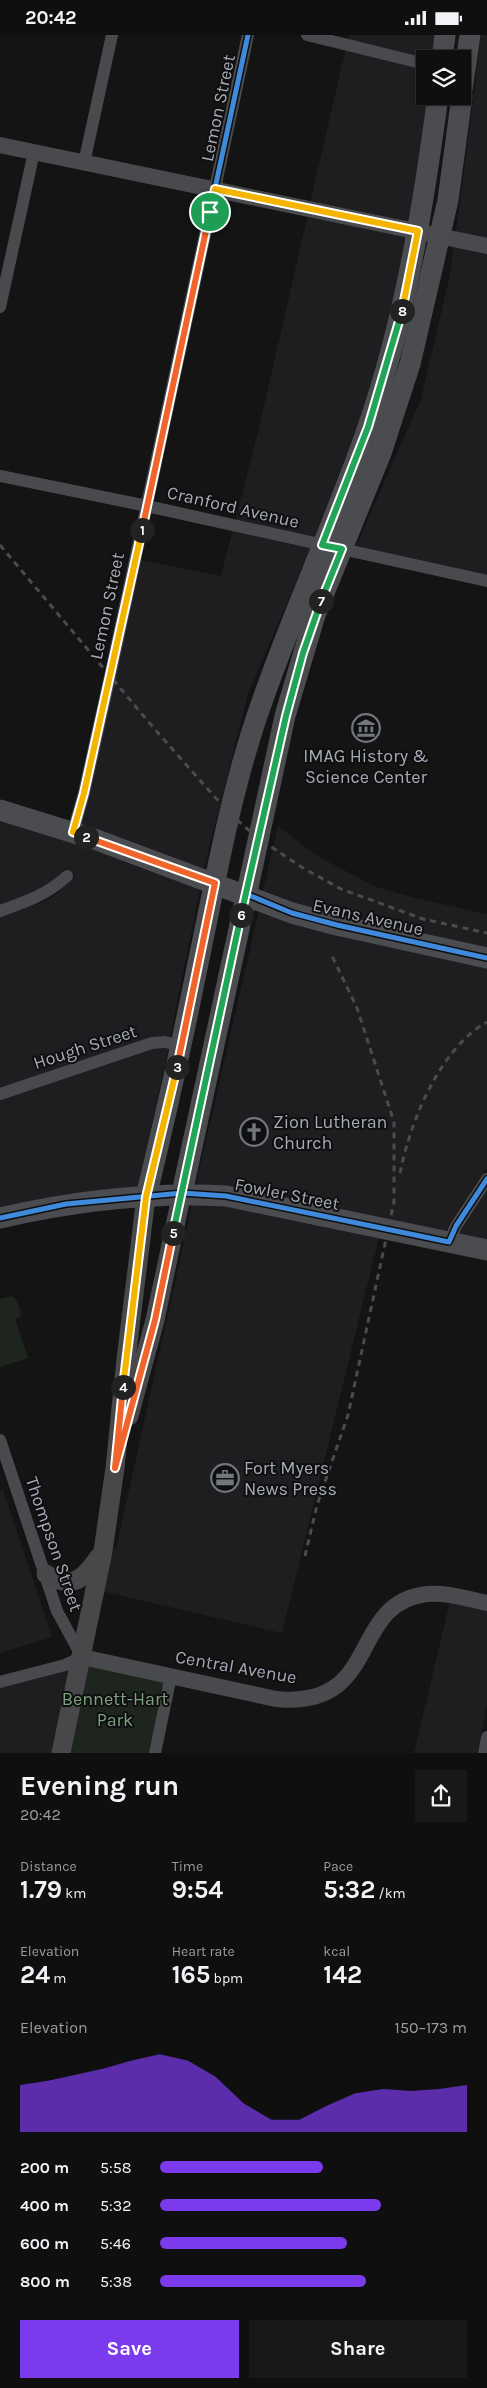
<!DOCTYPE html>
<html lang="en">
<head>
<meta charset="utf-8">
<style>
  body { margin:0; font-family:Karla,sans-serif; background:#181819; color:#f1f3f6; height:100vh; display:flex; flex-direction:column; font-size:19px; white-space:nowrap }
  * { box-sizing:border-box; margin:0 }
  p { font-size:16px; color:#9b9c9f }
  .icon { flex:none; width:28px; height:28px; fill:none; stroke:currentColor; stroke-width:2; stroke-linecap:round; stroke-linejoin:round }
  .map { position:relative; height:1718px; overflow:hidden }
  .panel { display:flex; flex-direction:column; background:#0f0f10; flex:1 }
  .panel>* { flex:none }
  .fabs { position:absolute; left:416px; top:15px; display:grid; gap:10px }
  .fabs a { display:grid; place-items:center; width:55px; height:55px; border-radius:0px; background:#0f0f10; box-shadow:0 1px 4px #0004,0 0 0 1px #2f2f30; font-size:25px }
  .pin { position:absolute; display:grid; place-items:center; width:42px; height:42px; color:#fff; margin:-21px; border:2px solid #fff; border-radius:50%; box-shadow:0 1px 5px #0007 }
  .km { position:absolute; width:25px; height:25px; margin:-12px; border-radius:50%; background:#222; color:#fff; font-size:14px; line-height:25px; text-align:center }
  .round { display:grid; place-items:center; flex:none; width:52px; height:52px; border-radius:0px; background:#181819 }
  .head { display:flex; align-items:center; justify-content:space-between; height:85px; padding:0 20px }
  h1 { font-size:28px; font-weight:700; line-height:38px }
  .figures { display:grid; grid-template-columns:repeat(3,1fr); gap:8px; height:85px; padding:5px 20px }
  .figures div { display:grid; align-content:center }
  .figures b { font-size:25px; font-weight:700 }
  .figures small { font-size:14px; font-weight:400 }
  .figures p { font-size:14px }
  .chart { height:140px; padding:10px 20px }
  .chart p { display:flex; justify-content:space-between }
  .chart svg { width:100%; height:90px; margin-top:5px; fill:#7c3aed; opacity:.7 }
  .primary-button { display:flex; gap:10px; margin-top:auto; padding:10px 20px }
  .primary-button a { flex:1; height:58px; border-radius:0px; background:#7c3aed; color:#fff; font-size:20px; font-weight:700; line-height:58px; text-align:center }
  .primary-button a+a { background:#181819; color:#f1f3f6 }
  ul { padding:0 20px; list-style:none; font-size:16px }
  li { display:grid; grid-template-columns:80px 60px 1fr; align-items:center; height:38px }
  li i { height:12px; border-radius:6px; background:#7c3aed }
  .status { display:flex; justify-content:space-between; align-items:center; height:35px; padding:0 25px; background:#0f0f10; direction:ltr }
  .status svg { height:14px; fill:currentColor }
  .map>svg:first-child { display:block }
  .built { fill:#1e1e20 }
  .green { fill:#1e251f }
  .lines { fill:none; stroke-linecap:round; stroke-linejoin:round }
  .minor { stroke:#494a4d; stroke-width:12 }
  .tertiary { stroke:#494a4d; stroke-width:16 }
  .secondary { stroke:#48484b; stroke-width:19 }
  .primary { stroke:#4b4c4f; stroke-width:21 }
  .rail { stroke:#494b4d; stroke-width:3; stroke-dasharray:6 5; stroke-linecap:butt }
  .cycleway-casing { stroke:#0f0f10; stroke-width:8 }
  .cycleway { stroke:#408adc; stroke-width:5 }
  .split-1-casing { stroke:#fff; stroke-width:10 }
  .split-2-casing { stroke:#fff; stroke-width:10 }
  .split-3-casing { stroke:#fff; stroke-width:10 }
  .split-4-casing { stroke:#fff; stroke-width:10 }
  .split-5-casing { stroke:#fff; stroke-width:10 }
  .split-6-casing { stroke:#fff; stroke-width:10 }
  .split-7-casing { stroke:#fff; stroke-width:10 }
  .split-8-casing { stroke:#fff; stroke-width:10 }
  .split-9-casing { stroke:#fff; stroke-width:10 }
  .split-1 { stroke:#f0652b; stroke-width:6 }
  .split-2 { stroke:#f5b400; stroke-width:6 }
  .split-3 { stroke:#f0652b; stroke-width:6 }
  .split-4 { stroke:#f5b400; stroke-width:6 }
  .split-5 { stroke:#f0652b; stroke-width:6 }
  .split-6 { stroke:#22a559; stroke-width:6 }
  .split-7 { stroke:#22a559; stroke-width:6 }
  .split-8 { stroke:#22a559; stroke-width:6 }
  .split-9 { stroke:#f5b400; stroke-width:6 }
  .labels { text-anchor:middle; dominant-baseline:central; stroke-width:4; stroke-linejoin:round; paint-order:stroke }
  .street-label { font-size:18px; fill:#a5aab6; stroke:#0f0f10 }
  .poi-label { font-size:18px; fill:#a5aab6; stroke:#0f0f10; text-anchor:start }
  .park-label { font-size:18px; fill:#7ca17e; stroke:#0f0f10 }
</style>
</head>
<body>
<div class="status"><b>20:42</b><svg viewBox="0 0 49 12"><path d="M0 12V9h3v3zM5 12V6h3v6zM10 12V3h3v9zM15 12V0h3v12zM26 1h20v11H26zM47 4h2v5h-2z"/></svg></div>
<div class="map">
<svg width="487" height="1718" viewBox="0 0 487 1718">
  <rect width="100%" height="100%" fill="#141415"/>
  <g class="built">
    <path d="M349,0H434L432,24H425V61H428L411,188L310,168Z"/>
    <path d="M481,0H487V205L456,198Z"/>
    <path d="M308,179L409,199L378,337L343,437L248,659L203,837L75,792L136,524L221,541L258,397Z"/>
    <path d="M454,209L487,217V540L356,511L421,364L449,244Z"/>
    <path d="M0,781L201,849L170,1003H150L0,1053V882L45,866L60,856L75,841L66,833L51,848L39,856L0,870Z"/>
    <path d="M278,791L317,821L376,852L415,863L487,879V917L338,884L262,860Z"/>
    <path d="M260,871L487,929V1133L451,1187L445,1200L195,1153Z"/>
    <path d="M154,1014H168L138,1157L0,1177V1065Z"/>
    <path d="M487,1155V1209L458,1203L462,1193Z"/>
    <path d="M193,1165L380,1198L282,1598L101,1556L110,1517L116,1514Z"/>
    <path d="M3,1454L52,1602L0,1618V1456Z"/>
    <path d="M450,1566L487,1573V1670L477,1718H414Z"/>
    <path d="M73,1633L55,1718H0V1653Z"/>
  </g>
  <g class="green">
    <path d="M12,1261C18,1264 20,1275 21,1282L15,1284L28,1323L0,1332V1264Z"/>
    <path d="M82,1622L171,1642L155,1718H61Z"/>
  </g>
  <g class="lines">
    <g class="minor">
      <path d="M307,0L425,29"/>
      <path d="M84,128L112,0"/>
      <path d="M0,272L34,117"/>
      <path d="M0,441L147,471L487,546"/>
      <path d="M73,797L84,758L110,641L248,0"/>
      <path d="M0,876C25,867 47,860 67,841"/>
      <path d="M0,1059L152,1008L165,1007L182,1011"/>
      <path d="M449,1207L456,1191L487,1144"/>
      <path d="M0,1405L57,1576L82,1622L65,1630L0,1647"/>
      <path d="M155,1718L171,1641"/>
      <path d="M484,1718L487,1702"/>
    </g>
    <g class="tertiary">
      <path d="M0,110L487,211"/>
      <path d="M82,1622L276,1664C383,1674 347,1568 427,1559C447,1557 468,1564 487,1568"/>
    </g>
    <g class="secondary">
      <path d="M129,1381L155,1285L182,1158"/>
      <path d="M46,1539C72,1555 83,1545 99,1522"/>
      <path d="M61,1718L103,1516L115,1433L126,1324L146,1162"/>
    </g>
    <g class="primary">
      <path d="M442,24L445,0"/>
      <path d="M462,55L470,0"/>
      <path d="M0,775L97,805L292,878L337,890L487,923"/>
      <path d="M182,1158L285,681L315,580L381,418L410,329L448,165L462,61"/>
      <path d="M146,1162C164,1087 181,1013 196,938C214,854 228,769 255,687C288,587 334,491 368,392C405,285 423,173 438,61"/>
      <path d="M0,1183C74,1166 150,1157 226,1161L487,1215"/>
    </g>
    <g class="rail">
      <path d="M0,510L152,691L229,778L258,803L303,833L341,854L423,884L487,898"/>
      <path d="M400,1138C410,1087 440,1013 487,987"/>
      <path d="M305,1521L317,1470L348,1380L394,1167V1087L357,973L332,921"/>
    </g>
    <defs>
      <g id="cycleway">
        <path d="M73,797L84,758L110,641L248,0"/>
        <path d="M246,859L292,878L337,890L487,923"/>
        <path d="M0,1183L66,1169L182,1158L226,1161L449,1207L456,1191L487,1144"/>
      </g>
    </defs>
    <use href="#cycleway" class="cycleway-casing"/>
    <use href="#cycleway" class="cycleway"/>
  </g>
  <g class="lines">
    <defs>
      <path id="split-1" d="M142,495L210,177"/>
      <path id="split-2" d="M86,802L73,797L84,758L142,495"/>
      <path id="split-3" d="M86,802L215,848L177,1032"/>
      <path id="split-4" d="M123,1352L146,1162L177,1032"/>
      <path id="split-5" d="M123,1352L115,1433L155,1285L173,1198"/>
      <path id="split-6" d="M173,1198L241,880"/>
      <path id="split-7" d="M241,880L286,681L303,618L321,566"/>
      <path id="split-8" d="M321,566L342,514L322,510L368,392L402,276"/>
      <path id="split-9" d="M210,177L215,154L418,196L402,276"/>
    </defs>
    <use href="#split-1" class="split-1-casing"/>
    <use href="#split-2" class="split-2-casing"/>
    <use href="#split-3" class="split-3-casing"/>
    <use href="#split-4" class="split-4-casing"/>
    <use href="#split-5" class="split-5-casing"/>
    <use href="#split-6" class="split-6-casing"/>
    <use href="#split-7" class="split-7-casing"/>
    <use href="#split-8" class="split-8-casing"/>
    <use href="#split-9" class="split-9-casing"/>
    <use href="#split-1" class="split-1"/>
    <use href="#split-2" class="split-2"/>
    <use href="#split-3" class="split-3"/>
    <use href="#split-4" class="split-4"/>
    <use href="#split-5" class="split-5"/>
    <use href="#split-6" class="split-6"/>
    <use href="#split-7" class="split-7"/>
    <use href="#split-8" class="split-8"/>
    <use href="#split-9" class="split-9"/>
  </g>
  <defs>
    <symbol id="museum-ring" viewBox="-11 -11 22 22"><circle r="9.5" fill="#0f0f10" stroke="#72767e" stroke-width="1.5"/><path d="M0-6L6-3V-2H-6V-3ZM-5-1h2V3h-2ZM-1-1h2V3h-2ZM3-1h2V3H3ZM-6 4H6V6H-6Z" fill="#72767e"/></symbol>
    <symbol id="church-ring" viewBox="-11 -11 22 22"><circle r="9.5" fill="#0f0f10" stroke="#72767e" stroke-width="1.5"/><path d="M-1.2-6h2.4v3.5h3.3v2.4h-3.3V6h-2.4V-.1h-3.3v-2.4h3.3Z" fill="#72767e"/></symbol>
    <symbol id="office-ring" viewBox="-11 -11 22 22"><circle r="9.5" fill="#0f0f10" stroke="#72767e" stroke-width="1.5"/><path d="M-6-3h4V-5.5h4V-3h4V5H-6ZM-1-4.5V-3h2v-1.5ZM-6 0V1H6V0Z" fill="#72767e"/></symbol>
  </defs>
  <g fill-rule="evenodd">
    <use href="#museum-ring" x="350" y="677" width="32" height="32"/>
    <use href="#church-ring" x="238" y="1081" width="32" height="32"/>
    <use href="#office-ring" x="209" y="1427" width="32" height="32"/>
  </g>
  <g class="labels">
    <g class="street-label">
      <text transform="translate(218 73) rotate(-78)">Lemon Street</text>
      <text transform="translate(233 472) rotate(13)">Cranford Avenue</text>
      <text transform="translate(107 571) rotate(-78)">Lemon Street</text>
      <text transform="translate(368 882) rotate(13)">Evans Avenue</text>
      <text transform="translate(85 1012) rotate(-18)">Hough Street</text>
      <text transform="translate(287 1159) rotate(11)">Fowler Street</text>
      <text transform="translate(54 1509) rotate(71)">Thompson Street</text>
      <text transform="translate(236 1632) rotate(10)">Central Avenue</text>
    </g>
    <g class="poi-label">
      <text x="366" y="721" text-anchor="middle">IMAG History &amp;<tspan x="366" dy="21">Science Center</tspan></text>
      <text x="273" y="1087">Zion Lutheran<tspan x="273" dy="21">Church</tspan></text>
      <text x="244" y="1433">Fort Myers<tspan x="244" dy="21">News Press</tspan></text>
    </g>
    <g class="park-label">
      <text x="115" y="1664">Bennett-Hart<tspan x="115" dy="21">Park</tspan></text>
    </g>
  </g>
</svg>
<div class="fabs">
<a><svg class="icon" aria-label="layers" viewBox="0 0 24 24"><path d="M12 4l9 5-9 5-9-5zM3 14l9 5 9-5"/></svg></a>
</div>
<div class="pin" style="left:210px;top:177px;background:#1e9e55"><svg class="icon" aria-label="arrive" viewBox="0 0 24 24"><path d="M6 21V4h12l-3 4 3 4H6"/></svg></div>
<b class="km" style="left:142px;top:495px">1</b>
<b class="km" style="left:86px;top:802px">2</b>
<b class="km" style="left:177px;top:1032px">3</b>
<b class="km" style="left:123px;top:1352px">4</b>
<b class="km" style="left:173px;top:1198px">5</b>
<b class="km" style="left:241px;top:880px">6</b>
<b class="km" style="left:321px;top:566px">7</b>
<b class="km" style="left:402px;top:276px">8</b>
</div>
<section class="panel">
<div class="head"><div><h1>Evening run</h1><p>20:42</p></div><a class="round"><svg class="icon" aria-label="share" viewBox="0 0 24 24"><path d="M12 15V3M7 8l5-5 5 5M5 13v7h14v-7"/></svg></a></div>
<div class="figures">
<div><p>Distance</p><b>1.79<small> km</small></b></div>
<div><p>Time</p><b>9:54</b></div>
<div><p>Pace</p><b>5:32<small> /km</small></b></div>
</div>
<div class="figures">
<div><p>Elevation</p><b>24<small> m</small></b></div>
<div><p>Heart rate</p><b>165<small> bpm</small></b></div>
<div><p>kcal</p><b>142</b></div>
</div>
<div class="chart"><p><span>Elevation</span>150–173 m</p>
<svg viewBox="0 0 160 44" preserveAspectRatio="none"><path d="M0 44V21L10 19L20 16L30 13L40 9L50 6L60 9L70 17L80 30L90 38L100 38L110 31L120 25L130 23L140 24L150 23L160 21V44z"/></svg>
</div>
<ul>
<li><b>200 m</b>5:58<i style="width:53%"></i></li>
<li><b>400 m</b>5:32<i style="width:72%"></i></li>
<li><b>600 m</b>5:46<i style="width:61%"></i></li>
<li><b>800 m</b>5:38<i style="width:67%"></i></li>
</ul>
<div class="primary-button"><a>Save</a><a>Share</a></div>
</section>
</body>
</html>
